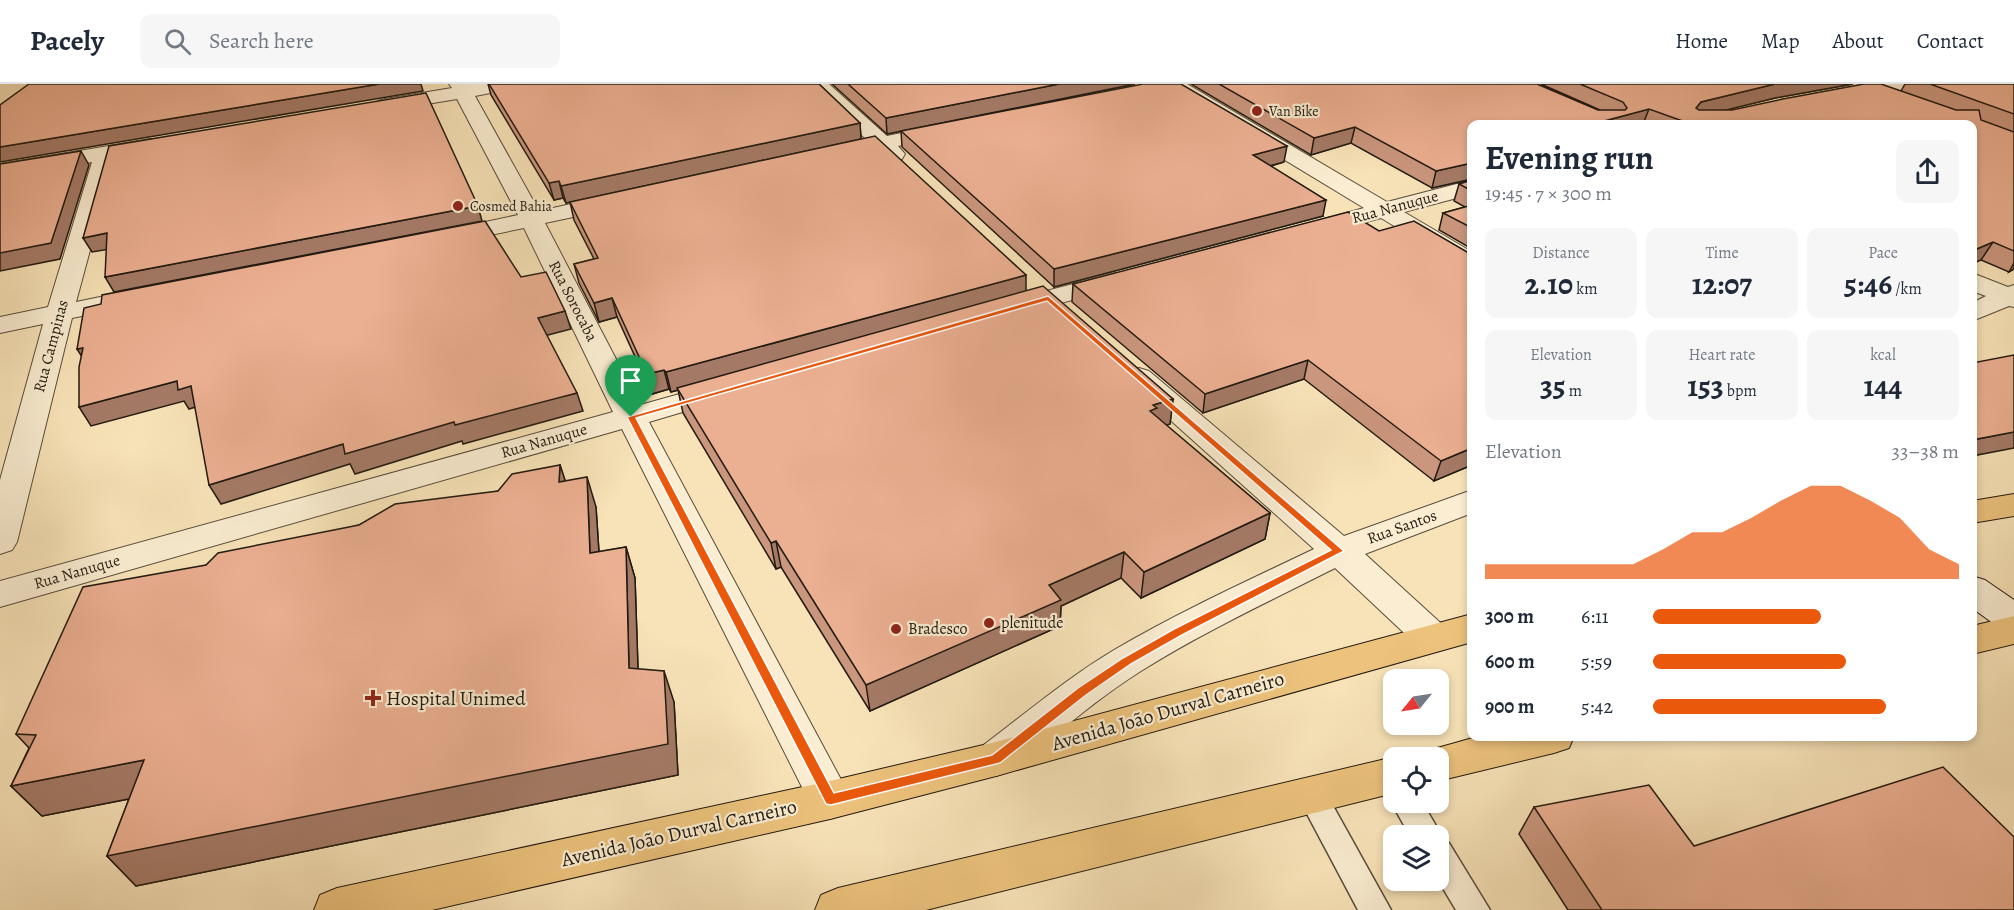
<!DOCTYPE html>
<html lang="en">
<head>
<meta charset="utf-8">
<style>
  body { margin:0; font-family:Alegreya,serif; background:#f6f6f7; color:#1f2937; height:100vh; display:flex; flex-direction:column; font-size:22px; white-space:nowrap }
  * { box-sizing:border-box; margin:0 }
  p { font-size:20px; color:#747a83 }
  .icon { flex:none; width:33px; height:33px; fill:none; stroke:currentColor; stroke-width:2; stroke-linecap:round; stroke-linejoin:round }
  .map { position:relative; flex:1; overflow:hidden }
  .details { position:absolute; left:1467px; top:36px; width:510px; height:621px; display:flex; flex-direction:column; background:#fff; border-radius:12px; box-shadow:0 3px 9px #0003 }
  .details>* { flex:none }
  .needle { width:39px; rotate:240deg }
  .controls { position:absolute; left:1383px; top:585px; display:grid; gap:12px }
  .controls a { display:grid; place-items:center; width:66px; height:66px; border-radius:12px; background:#fff; box-shadow:0 3px 9px #0003; font-size:30px }
  .pin { position:absolute; display:grid; place-items:center; width:51px; height:51px; color:#fff; margin:-62px -26px; border-radius:50% 50% 50% 0; rotate:-45deg; box-shadow:0 0 6px #0007 }
  .pin .icon { rotate:45deg }
  .round { display:grid; place-items:center; flex:none; width:63px; height:63px; border-radius:12px; background:#f6f6f7 }
  .head { display:flex; align-items:center; justify-content:space-between; height:102px; padding:0 18px }
  h1 { font-size:33px; font-weight:600; line-height:45px }
  .figures { display:grid; grid-template-columns:repeat(3,1fr); gap:9px; height:102px; padding:6px 18px }
  .figures div { display:grid; align-content:center; border-radius:12px; background:#f6f6f7; text-align:center }
  .figures b { font-size:30px; font-weight:600 }
  .figures small { font-size:16px; font-weight:400 }
  .figures p { font-size:16px }
  .chart { height:168px; padding:12px 18px }
  .chart p { display:flex; justify-content:space-between }
  .chart svg { width:100%; height:108px; margin-top:6px; fill:#ea580c; opacity:.7 }
  ul { padding:0 18px; list-style:none; font-size:20px }
  li { display:grid; grid-template-columns:96px 72px 1fr; align-items:center; height:45px }
  li i { height:15px; border-radius:8px; background:#ea580c }
  header { display:flex; align-items:center; gap:36px; box-sizing:border-box; height:84px; padding:0 30px; background:#fff; border-bottom:2px solid #e0e1e3 }
  header strong { font-size:28px }
  nav { display:flex; gap:33px; margin-inline-start:auto; font-size:21px }
  .search { width:420px; height:54px; background:#f6f6f7; display:flex; align-items:center; gap:15px; box-sizing:border-box; padding:0 21px; border-radius:12px; color:#747a83; font-size:22px }
  .map>svg:first-child { display:block }
  .lines { fill:none; stroke-linecap:round; stroke-linejoin:round }
  .lane-casing { stroke:#584c3b; stroke-width:3 }
  .street-casing { stroke:#584c3b; stroke-width:2 }
  .secondary-casing { stroke:#221a11; stroke-width:2 }
  .primary-casing { stroke:#221a11; stroke-width:2 }
  .lane { fill:#faedd1; fill-rule:evenodd }
  .street { fill:#faedd1; fill-rule:evenodd }
  .secondary { fill:#faedd1; fill-rule:evenodd }
  .primary { fill:#ecc27c; fill-rule:evenodd }
  .wall { fill:#ca967d; stroke:#221a11; stroke-width:1.5 }
  .shaded-wall { fill:#a47a66; stroke:#221a11; stroke-width:1.5 }
  .building { fill:#ebaf91; stroke:#221a11; stroke-width:1.5 }
  .route { fill:#ea580c; stroke:#fff; stroke-width:1.5; fill-rule:evenodd }
  .poi-dot { fill:#8f2418; stroke:#faedd1; stroke-width:2 }
  .labels { text-anchor:middle; dominant-baseline:central; stroke-width:4.5; stroke-linejoin:round; paint-order:stroke }
  .far-poi-label { font-size:14px; fill:#221a11; stroke:#faedd1; text-anchor:start }
  .street-label { font-size:16px; fill:#221a11; stroke:#faedd1 }
  .poi-label { font-size:16px; fill:#221a11; stroke:#faedd1; text-anchor:start }
  .near-poi-label { font-size:20px; fill:#221a11; stroke:#faedd1; text-anchor:start }
  .near-street-label { font-size:20px; fill:#221a11; stroke:#faedd1 }
</style>
</head>
<body>
<header>
<strong>Pacely</strong>
<div class="search"><svg class="icon" aria-label="search" viewBox="0 0 24 24"><circle cx="10" cy="10" r="6"/><path d="M15 15l6 6"/></svg>Search here</div>
<nav><a>Home</a><a>Map</a><a>About</a><a>Contact</a></nav>
</header>
<div class="map">
<svg width="2014" height="826" viewBox="0 0 2014 826">
  <rect width="100%" height="100%" fill="#f8e3b8"/>
  <filter id="stains"><feTurbulence type="fractalNoise" baseFrequency=".00333" numOctaves="4"/><feColorMatrix values="0 0 0 0 .2 0 0 0 0 .09 0 0 0 0 .02 0 0 0 .5 -.17"/></filter>
  <radialGradient id="worn" r=".72"><stop offset=".6" stop-color="#630" stop-opacity="0"/><stop offset="1" stop-color="#630" stop-opacity=".3"/></radialGradient>
  <g class="lines">
    <defs>
      <g id="lane">
        <path d="M1312,698L1322,702L1391,826H1358L1297,711L1302,702Z"/>
        <path d="M1394,713V718H1422L1442,752L1440,756L1449,759L1490,826H1456L1438,796V752H1410L1391,718Z"/>
      </g>
      <g id="street">
        <path d="M449,0H520L517,4L475,12L539,127L617,110L625,112L628,117L625,122L545,139L640,321L723,298L733,301L738,307L733,313L649,338L845,703L852,716L845,729L830,735L815,729L622,345L0,523V497L613,328L524,144L447,160L438,158L435,153L438,148L518,131L457,15L385,27L378,25L375,21L378,17L385,15L452,4Z"/>
        <path d="M808,0H829L887,52L945,40L952,42L955,46L952,50L898,62L905,70L902,75C890,77 886,74 878,66L840,74L832,73L829,68L832,63L867,56Z"/>
        <path d="M1163,0H1187L1387,118L1472,96V110L1404,128L1472,168V186L1463,184L1381,134L1314,152L1306,150L1302,145L1306,140L1364,124L1166,4Z"/>
        <path d="M1867,0H1910L1907,4L1900,6L1843,16L1836,14L1833,10L1836,6Z"/>
        <path d="M151,55L158,57L162,61L158,65L115,74L76,218L134,206L143,208L147,214L143,220L72,234L17,458L12,466L0,470V396L43,240L0,249V233L48,223L92,78L0,94V80Z"/>
        <path d="M1116,189L1125,192L1129,197L1125,202L1012,232L1003,230L999,224L1003,218Z"/>
        <path d="M1972,189L2008,203L2014,201V223L2009,222L1972,237V219L1986,212L1972,207Z"/>
        <path d="M1139,284L1149,287L1344,452L1472,406V429L1365,470L1445,543L1451,553L1445,563L1432,567L1419,563L1335,484C1270,517 1203,548 1141,587C1095,616 1053,653 1011,687L996,692L981,687L975,675L981,663C1025,630 1067,594 1114,566C1179,528 1247,497 1314,465L1129,299L1125,293L1129,287Z"/>
      </g>
      <path id="secondary" d="M1972,492L1985,496L2014,516V549L2001,545L1972,524Z"/>
      <g id="primary">
        <path d="M2014,410V432L1972,439V417Z"/>
        <path d="M1472,530V558L996,692L830,735L432,826H314L320,811L337,804L830,697L996,658Z"/>
        <path d="M2014,532V560L1972,570V542Z"/>
        <path d="M1480,652H1574L1569,664L1554,669L1438,697V674H1420L1423,668Z"/>
        <path d="M1394,673V709L926,826H815L821,811L838,804Z"/>
      </g>
    </defs>
    <use href="#lane" class="lane-casing"/>
    <use href="#street" class="street-casing"/>
    <use href="#secondary" class="secondary-casing"/>
    <use href="#primary" class="primary-casing"/>
    <use href="#lane" class="lane"/>
    <use href="#street" class="street"/>
    <use href="#secondary" class="secondary"/>
    <use href="#primary" class="primary"/>
  </g>
  <g class="wall">
    <path d="M488,0H819L860,39L861,55L1026,207L1173,315L1170,340L1166,341L1270,429L1265,455L1141,514L1121,494L1061,522L1060,542L870,627L781,483L776,485L683,329L678,306L671,308L669,305L652,310L617,233L599,238L579,199L574,180L594,175L574,136L570,118L822,63L566,119L563,114L554,116L491,11Z"/>
    <path d="M832,0H1135L887,50Z"/>
    <path d="M1191,0H1537L1600,26L1541,0H1853L1775,14L1724,26H1732L1901,7L1905,0H2014V185L2009,188L1981,176L1972,40H1472V95L1432,104L1351,59L1311,71Z"/>
    <path d="M901,47L1284,78L1271,82L1323,132L1054,203L902,63Z"/>
    <path d="M1472,96V165L1439,146L1443,129L1465,123L1454,117L1459,100Z"/>
    <path d="M1379,147L1472,169V381L1434,397L1304,295L1203,329L1072,218L1073,200Z"/>
    <path d="M560,381L565,397L596,423L599,468L626,463L635,494L638,585L674,618L678,691L136,802L107,772L129,715L42,732L11,702L29,664L16,650L206,481L359,441L498,407Z"/>
    <path d="M1534,723L1694,762L2014,826H1568L1519,750Z"/>
  </g>
  <g class="shaded-wall">
    <path d="M379,0H421L423,7L0,78V63Z"/>
    <path d="M1059,0H1135L887,50L886,34Z"/>
    <path d="M1775,0H1853L1775,14L1694,34L1696,24L1701,18Z"/>
    <path d="M1649,25L1643,40H1593Z"/>
    <path d="M860,39L861,55L566,119L561,102Z"/>
    <path d="M1355,43L1351,59L1311,71L1314,54Z"/>
    <path d="M1287,62L1284,78L1251,87L1253,71Z"/>
    <path d="M81,67L89,81L60,175L0,187V169Z"/>
    <path d="M1472,79V95L1432,104L1436,87Z"/>
    <path d="M559,97L563,114L554,116L549,99Z"/>
    <path d="M1326,116L1323,132L1054,203V185Z"/>
    <path d="M478,122L482,137L114,208L105,193Z"/>
    <path d="M107,149L116,164L92,168L83,154Z"/>
    <path d="M1993,158L1981,176L1972,180V167Z"/>
    <path d="M2014,179V185L2009,188Z"/>
    <path d="M1026,191V210L671,308L666,288Z"/>
    <path d="M612,214L617,233L599,238L594,219Z"/>
    <path d="M565,227L571,245L544,252L538,234Z"/>
    <path d="M83,264L89,284L77,265Z"/>
    <path d="M1308,276L1304,295L1203,329L1205,310Z"/>
    <path d="M664,286L669,305L652,310L647,290Z"/>
    <path d="M177,297L191,302L202,321L189,325L184,317L91,342L79,323Z"/>
    <path d="M577,309L583,327L463,360L462,357L355,390L350,380L221,420L209,401L343,360Z"/>
    <path d="M1173,315L1170,340L1155,345L1150,327L1153,321Z"/>
    <path d="M2014,348V364L1972,372V356Z"/>
    <path d="M1472,364V381L1434,397L1441,377Z"/>
    <path d="M560,381L570,411L559,398Z"/>
    <path d="M587,393L596,423L601,500L590,469Z"/>
    <path d="M1270,429L1265,455L1141,514L1144,488Z"/>
    <path d="M776,457L781,483L776,485L771,459Z"/>
    <path d="M626,463L635,494L639,615L629,584Z"/>
    <path d="M1124,468L1121,494L1061,522L1060,542L870,627L866,601L1049,501Z"/>
    <path d="M664,587L674,618L678,691L136,802L107,772Z"/>
    <path d="M144,676L169,707L42,732L11,702Z"/>
  </g>
  <g class="building">
    <path d="M29,0H379L0,63V21Z"/>
    <path d="M489,0H819L860,39L561,102L559,97L549,99Z"/>
    <path d="M848,0H1059L886,34Z"/>
    <path d="M1143,0H1181L1287,62L1253,71L1326,116L1054,185L901,47Z"/>
    <path d="M1219,0H1537L1598,26H1625L1627,24L1623,18L1580,0H1775L1701,18L1696,24L1699,26H1732L1783,15L1864,0H1881L1956,26H1979L1981,36L2014,48V167L1993,158L1972,167V40H1691L1649,25L1593,40H1472V79L1436,87L1355,43L1314,54Z"/>
    <path d="M1930,0H2014V30Z"/>
    <path d="M426,9L478,122L105,193L107,149L83,154L109,62Z"/>
    <path d="M875,52L1026,191L666,288L664,286L647,290L612,214L594,219L574,180L598,174L570,118Z"/>
    <path d="M81,67L51,159L0,169V80Z"/>
    <path d="M1472,96V107L1459,100Z"/>
    <path d="M1472,121V144L1443,129Z"/>
    <path d="M1348,128L1379,147L1414,137L1467,168L1472,169V364L1441,377L1308,276L1205,310L1073,200Z"/>
    <path d="M485,137L521,193L546,188L565,227L538,234L577,309L455,341L454,338L345,370L343,360L209,401L191,302L178,306L177,297L79,323V283L83,264L77,265L84,224L101,220L102,211Z"/>
    <path d="M1043,202L1173,315L1153,321L1157,324L1150,327L1270,429L1144,488L1124,468L1049,501L1061,516L866,601L776,457L771,459L677,304Z"/>
    <path d="M2014,271V348L1972,356V279Z"/>
    <path d="M560,381L559,398L587,393L590,469L626,463L629,584L664,587L668,660L107,772L144,676L11,702L36,651L16,650L83,503L206,481L218,469L359,441L395,420L498,407L512,390Z"/>
    <path d="M1943,683L2014,753V826H1602L1534,723L1649,701L1694,762Z"/>
  </g>
  <path class="route" d="M1048,212L1344,467L1182,551L1131,580L1086,611L1000,679L831,721L826,720L627,333ZM1047,217L1331,466L1174,545L1123,574L1078,604L992,671L834,709L636,334Z"/>
  <g class="poi-dot">
    <circle cx="1257" cy="27" r="6"/>
    <circle cx="458" cy="122" r="6"/>
    <circle cx="989" cy="539" r="6"/>
    <circle cx="896" cy="545" r="6"/>
    <path d="M370 605h6v6h6v6h-6v6h-6v-6h-6v-6h6z"/>
  </g>
  <g class="labels">
    <g class="far-poi-label">
      <text x="1269" y="27">Van Bike</text>
      <text x="470" y="122">Cosmed Bahia</text>
    </g>
    <g class="street-label">
      <text transform="translate(1395 123) rotate(-15)">Rua Nanuque</text>
      <text transform="translate(573 217) rotate(63)">Rua Sorocaba</text>
      <text transform="translate(51 262) rotate(-75)">Rua Campinas</text>
      <text transform="translate(544 357) rotate(-16)">Rua Nanuque</text>
      <text transform="translate(1402 443) rotate(-20)">Rua Santos</text>
      <text transform="translate(77 488) rotate(-16)">Rua Nanuque</text>
    </g>
    <g class="poi-label">
      <text x="1001" y="539">plenitude</text>
      <text x="908" y="545">Bradesco</text>
    </g>
    <g class="near-poi-label">
      <text x="386" y="614">Hospital Unimed</text>
    </g>
    <g class="near-street-label">
      <text transform="translate(1168 627) rotate(-16)">Avenida João Durval Carneiro</text>
      <text transform="translate(679 749) rotate(-13)">Avenida João Durval Carneiro</text>
    </g>
  </g>
  <rect width="100%" height="100%" filter="url(#stains)"/>
  <rect width="100%" height="100%" fill="url(#worn)"/>
</svg>
<div class="controls">
<a><svg class="needle" viewBox="-14 -14 28 28"><path d="M0-13l5 13h-10z" fill="#e53935"/><path d="M0 13l5-13h-10z" fill="#747a83"/></svg></a>
<a><svg class="icon" aria-label="locate" viewBox="0 0 24 24"><circle cx="12" cy="12" r="6"/><path d="M12 2v4M12 18v4M2 12h4M18 12h4"/></svg></a>
<a><svg class="icon" aria-label="layers" viewBox="0 0 24 24"><path d="M12 4l9 5-9 5-9-5zM3 14l9 5 9-5"/></svg></a>
</div>
<div class="pin" style="left:631px;top:333px;background:#1e9e55"><svg class="icon" aria-label="arrive" viewBox="0 0 24 24"><path d="M6 21V4h12l-3 4 3 4H6"/></svg></div>
<section class="details">
<div class="head"><div><h1>Evening run</h1><p>19:45 · 7 × 300 m</p></div><a class="round"><svg class="icon" aria-label="share" viewBox="0 0 24 24"><path d="M12 15V3M7 8l5-5 5 5M5 13v7h14v-7"/></svg></a></div>
<div class="figures">
<div><p>Distance</p><b>2.10<small> km</small></b></div>
<div><p>Time</p><b>12:07</b></div>
<div><p>Pace</p><b>5:46<small> /km</small></b></div>
</div>
<div class="figures">
<div><p>Elevation</p><b>35<small> m</small></b></div>
<div><p>Heart rate</p><b>153<small> bpm</small></b></div>
<div><p>kcal</p><b>144</b></div>
</div>
<div class="chart"><p><span>Elevation</span>33–38 m</p>
<svg viewBox="0 0 160 44" preserveAspectRatio="none"><path d="M0 44V38L10 38L20 38L30 38L40 38L50 38L60 32L70 25L80 25L90 19L100 12L110 6L120 6L130 12L140 19L150 32L160 38V44z"/></svg>
</div>
<ul>
<li><b>300 m</b>6:11<i style="width:55%"></i></li>
<li><b>600 m</b>5:59<i style="width:63%"></i></li>
<li><b>900 m</b>5:42<i style="width:76%"></i></li>
</ul>
</section>
</div>
</body>
</html>
